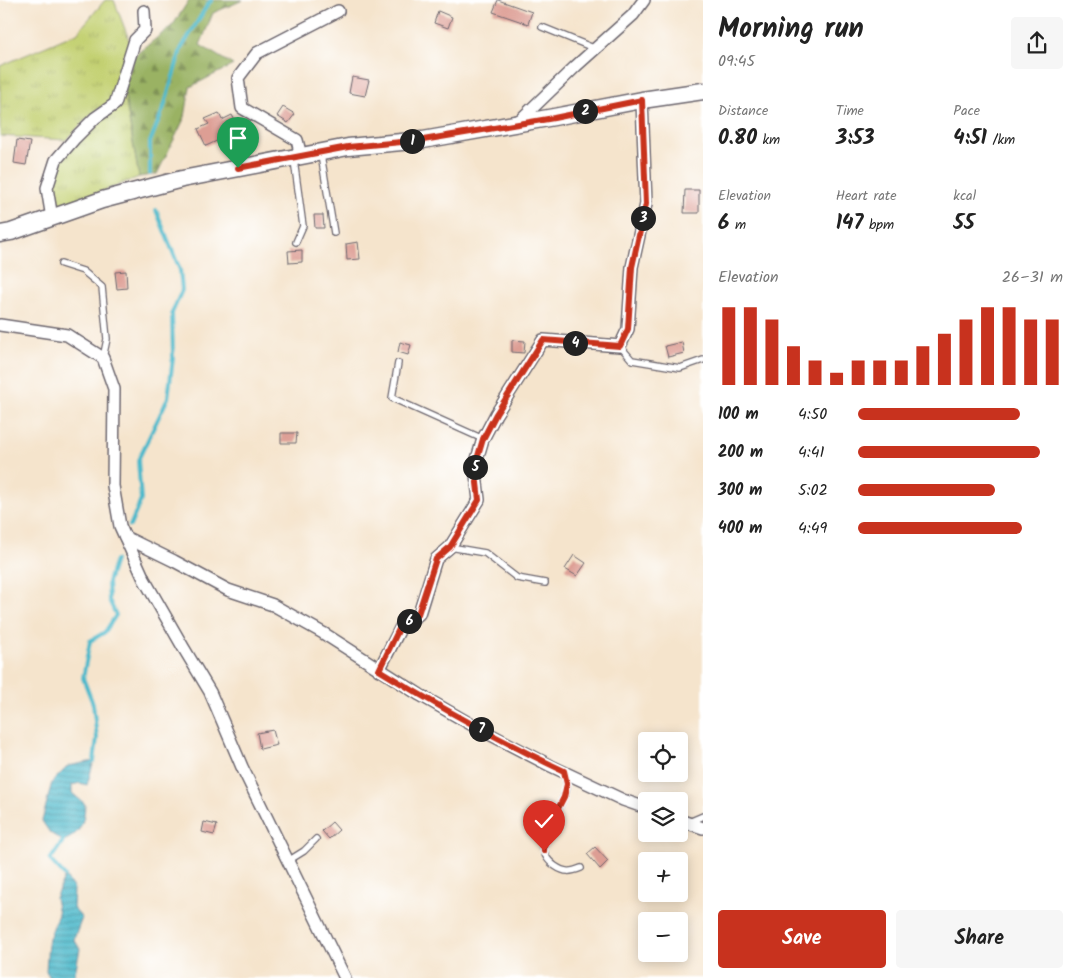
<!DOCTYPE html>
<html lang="en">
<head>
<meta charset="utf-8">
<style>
  body { margin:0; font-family:Kalam,sans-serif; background:#f6f6f6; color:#222; height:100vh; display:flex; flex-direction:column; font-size:19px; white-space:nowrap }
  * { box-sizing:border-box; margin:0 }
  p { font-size:16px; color:#767676 }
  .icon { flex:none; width:28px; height:28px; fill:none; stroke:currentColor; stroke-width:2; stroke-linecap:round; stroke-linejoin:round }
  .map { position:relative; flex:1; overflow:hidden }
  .drawer { display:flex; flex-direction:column; background:#fff; width:375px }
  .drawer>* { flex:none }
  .controls { position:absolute; left:638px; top:732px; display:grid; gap:10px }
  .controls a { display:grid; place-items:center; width:50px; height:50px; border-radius:5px; background:#fff; box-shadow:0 2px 12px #0003; font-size:25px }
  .pin { position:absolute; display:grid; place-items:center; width:42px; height:42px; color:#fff; margin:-51px -21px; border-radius:50% 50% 50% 0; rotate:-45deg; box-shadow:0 0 5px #0007 }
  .pin .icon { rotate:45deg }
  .km { position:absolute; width:25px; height:25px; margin:-12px; border-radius:50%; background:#222; color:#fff; font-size:14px; line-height:25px; text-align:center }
  .round { display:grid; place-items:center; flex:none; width:52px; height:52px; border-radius:5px; background:#f6f6f6 }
  .summary { display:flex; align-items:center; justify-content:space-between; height:85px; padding:0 15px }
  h1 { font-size:28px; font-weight:800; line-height:38px }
  .metrics { display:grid; grid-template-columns:repeat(3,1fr); gap:8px; height:85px; padding:5px 15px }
  .metrics div { display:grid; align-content:center }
  .metrics b { font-size:21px; font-weight:800 }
  .metrics small { font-size:14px; font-weight:400 }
  .metrics p { font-size:14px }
  .chart { height:140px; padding:10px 15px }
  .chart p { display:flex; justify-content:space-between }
  .chart svg { width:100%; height:90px; margin-top:5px; stroke:#c8321e; stroke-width:6 }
  .action { display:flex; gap:10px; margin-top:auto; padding:10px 15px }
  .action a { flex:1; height:58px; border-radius:5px; background:#c8321e; color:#fff; font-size:20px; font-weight:800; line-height:58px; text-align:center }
  .action a+a { background:#f6f6f6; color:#222 }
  ul { padding:0 15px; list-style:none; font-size:16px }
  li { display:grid; grid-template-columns:80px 60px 1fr; align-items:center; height:38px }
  li i { height:12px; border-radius:6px; background:#c8321e }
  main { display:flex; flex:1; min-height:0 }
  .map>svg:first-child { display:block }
  .grass { fill:url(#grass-tufts); stroke:#727956 }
  .forest { fill:url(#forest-firs); stroke:#5e6a4f }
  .water { fill:url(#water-rules); stroke:#386e83 }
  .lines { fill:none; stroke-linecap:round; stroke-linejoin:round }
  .stream { stroke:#4eb9cb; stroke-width:4 }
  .building { fill:#dd9e94 }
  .lane-casing { stroke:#6c666e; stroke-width:8 }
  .street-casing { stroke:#6c666e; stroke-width:14 }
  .secondary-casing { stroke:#6c666e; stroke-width:19 }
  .lane { stroke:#fff; stroke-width:5.5 }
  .street { stroke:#fff; stroke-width:11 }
  .secondary { stroke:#fff; stroke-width:16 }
  .route-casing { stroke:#fff; stroke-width:10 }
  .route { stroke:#c8321e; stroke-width:6 }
</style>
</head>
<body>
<main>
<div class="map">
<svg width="703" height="978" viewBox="0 0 703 978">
  <defs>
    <pattern id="grass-tufts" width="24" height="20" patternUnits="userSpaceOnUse" patternTransform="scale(1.25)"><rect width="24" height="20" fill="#c3d071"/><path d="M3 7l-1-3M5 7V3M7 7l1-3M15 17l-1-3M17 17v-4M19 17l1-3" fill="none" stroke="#a7b263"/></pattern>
    <pattern id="forest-firs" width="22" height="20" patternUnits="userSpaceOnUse" patternTransform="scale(1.25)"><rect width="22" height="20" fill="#9ab263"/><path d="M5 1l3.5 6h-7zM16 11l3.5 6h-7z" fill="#7d9053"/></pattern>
    <pattern id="water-rules" width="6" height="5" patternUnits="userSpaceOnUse" patternTransform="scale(1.25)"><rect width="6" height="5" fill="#4eb9cb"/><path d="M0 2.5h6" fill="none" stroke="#4096a6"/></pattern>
  </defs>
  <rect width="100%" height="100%" fill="#fff"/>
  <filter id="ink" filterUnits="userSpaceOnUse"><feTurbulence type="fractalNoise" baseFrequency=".02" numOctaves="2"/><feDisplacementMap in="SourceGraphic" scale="10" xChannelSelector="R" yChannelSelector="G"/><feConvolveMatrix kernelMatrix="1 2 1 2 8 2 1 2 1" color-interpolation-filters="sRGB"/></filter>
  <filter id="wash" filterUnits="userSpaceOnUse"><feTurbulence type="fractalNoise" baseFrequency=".0096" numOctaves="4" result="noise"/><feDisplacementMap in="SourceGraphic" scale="20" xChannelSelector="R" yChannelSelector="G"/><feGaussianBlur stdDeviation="1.12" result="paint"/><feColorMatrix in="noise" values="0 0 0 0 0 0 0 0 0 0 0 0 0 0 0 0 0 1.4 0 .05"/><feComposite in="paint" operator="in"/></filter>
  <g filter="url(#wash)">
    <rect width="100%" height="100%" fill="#f5e4cc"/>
    <g class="grass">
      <path d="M105,0H114L131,45L114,99L94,112L66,140L0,136V66L77,33Z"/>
      <path d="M124,91L139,177L57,209L51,187L61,160L98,122L119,108Z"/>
    </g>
    <path class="forest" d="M189,0H243L213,13L200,45L233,65L190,87L185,117L157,174L139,177L124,91L134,56L173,25Z"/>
    <g class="water">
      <path d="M94,761L87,785L80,783L72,785V793L85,804C84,823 81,834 63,841L50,833L42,821L52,782L68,766Z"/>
      <path d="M65,876L74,889L73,908L82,918L74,939L80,949L74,978H50L46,971L48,942L58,914L55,898Z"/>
    </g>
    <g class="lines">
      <g class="stream">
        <path d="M150,174V142L164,107L181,49L208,4L212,0"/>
        <path d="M130,526L141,500L138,460L168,398L173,358L172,313L182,290L180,270L156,210"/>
        <path d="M94,761L97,738L93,704L83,678L90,641L105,632L116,615L109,600L108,582L115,560"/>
        <path d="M63,841L50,860L65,876"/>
      </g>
    </g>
    <g id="blocks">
      <g class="building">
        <path d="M498,0L532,12L528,24L493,12Z"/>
        <path d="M438,11L452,17L448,28L434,23Z"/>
        <path d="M352,77L369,80L365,96L349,93Z"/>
        <path d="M283,107L295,114L288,123L277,116Z"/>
        <path d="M219,113L222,120L232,115L240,130L206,146L198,129L209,124L205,119Z"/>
        <path d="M17,140L30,142L26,165L14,163Z"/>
        <path d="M685,190H699V213H684Z"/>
        <path d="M314,215H323L324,228H315Z"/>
        <path d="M358,242L360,259L347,260L346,244Z"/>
        <path d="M302,250V262L289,263L288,251Z"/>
        <path d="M126,271L127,288L117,289L115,272Z"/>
        <path d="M512,340L525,341L524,353L512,352Z"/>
        <path d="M400,342L411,345L408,355L398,352Z"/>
        <path d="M682,342L684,353L668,357L665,346Z"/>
        <path d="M281,433H297L296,443H281Z"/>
        <path d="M574,555L586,563L577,576L565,569Z"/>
        <path d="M273,730L277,745L260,749L257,733Z"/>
        <path d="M204,822L217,825L214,835L202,832Z"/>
        <path d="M332,822L339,830L329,839L322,831Z"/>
        <path d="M595,847L608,861L600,869L587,854Z"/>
      </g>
    </g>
  </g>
  <g filter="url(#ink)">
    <use href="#blocks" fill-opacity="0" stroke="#6c666e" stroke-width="1"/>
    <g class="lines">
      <defs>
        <g id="lane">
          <path d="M542,27L596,49"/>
          <path d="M321,155L334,233"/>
          <path d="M294,160L303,226L296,242"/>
          <path d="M61,264L83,271L102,287L107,339L103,358"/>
          <path d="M620,346L632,360L680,368L703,360"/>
          <path d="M398,363L392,398L483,439"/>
          <path d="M450,547L485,553L517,578L545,583"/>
          <path d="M564,773C565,777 567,781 567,785C565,811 524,844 555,866C565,873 571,872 581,868"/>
          <path d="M689,822L703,816"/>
          <path d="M288,861L304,851L316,839"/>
        </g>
        <g id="street">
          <path d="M517,123L576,66L633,15L644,0"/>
          <path d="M301,156L297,140L242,108L238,78L257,53L338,11"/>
          <path d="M52,218L47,188L56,160L75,138L95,118L115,104L135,40L145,30L144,11"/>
          <path d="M0,325L67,335L103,358L114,389L113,486L120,526L144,579L183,647L210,692L242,767L345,978"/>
          <path d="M125,537L174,561L228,590L273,605L323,633L420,695L474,726L551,766L623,800L646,808"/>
          <path d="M379,670L401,627L419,614L436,559L450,547L479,500L475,466L483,439L496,414L543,340L620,346L628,329L632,267L646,204L642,100"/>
          <path d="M679,820L703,828"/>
        </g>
        <path id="secondary" d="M0,234L11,232L102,200L182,179L348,147L423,140L554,117L642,100L703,91"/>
      </defs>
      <use href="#lane" class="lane-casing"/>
      <use href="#street" class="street-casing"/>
      <use href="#secondary" class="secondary-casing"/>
      <use href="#lane" class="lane"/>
      <use href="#street" class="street"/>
      <use href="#secondary" class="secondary"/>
    </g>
  </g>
  <g class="lines" filter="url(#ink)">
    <defs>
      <path id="route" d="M238,168L348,147L423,140L554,118L642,100L646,204L632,267L628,329L620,346L543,340L496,414L483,439L475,466L479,500L450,547L436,559L418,614L400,627L379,670C439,707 500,741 564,771L567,784L564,797L545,834L544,851"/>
    </defs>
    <use href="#route" class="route-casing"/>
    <use href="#route" class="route"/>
  </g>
</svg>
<div class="controls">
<a><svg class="icon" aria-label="locate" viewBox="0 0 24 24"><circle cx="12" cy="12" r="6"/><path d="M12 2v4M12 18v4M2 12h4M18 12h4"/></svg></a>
<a><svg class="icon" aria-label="layers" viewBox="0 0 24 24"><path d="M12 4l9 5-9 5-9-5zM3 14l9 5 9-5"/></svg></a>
<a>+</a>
<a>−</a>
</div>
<div class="pin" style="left:238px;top:168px;background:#1e9e55"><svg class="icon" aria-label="arrive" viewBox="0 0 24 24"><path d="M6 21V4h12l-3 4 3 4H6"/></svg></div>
<div class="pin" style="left:544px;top:851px;background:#d93025"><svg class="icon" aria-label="check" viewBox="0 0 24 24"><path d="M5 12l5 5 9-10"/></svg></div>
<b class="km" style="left:412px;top:141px">1</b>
<b class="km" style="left:585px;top:111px">2</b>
<b class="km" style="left:643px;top:218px">3</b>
<b class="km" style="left:575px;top:343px">4</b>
<b class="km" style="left:475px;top:467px">5</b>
<b class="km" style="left:409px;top:621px">6</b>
<b class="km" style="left:481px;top:729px">7</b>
</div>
<section class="drawer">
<div class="summary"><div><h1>Morning run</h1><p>09:45</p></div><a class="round"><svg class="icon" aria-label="share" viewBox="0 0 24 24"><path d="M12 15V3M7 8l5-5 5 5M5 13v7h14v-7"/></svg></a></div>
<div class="metrics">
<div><p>Distance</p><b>0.80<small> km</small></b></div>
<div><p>Time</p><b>3:53</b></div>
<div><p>Pace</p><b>4:51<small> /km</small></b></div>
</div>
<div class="metrics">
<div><p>Elevation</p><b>6<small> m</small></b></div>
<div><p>Heart rate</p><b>147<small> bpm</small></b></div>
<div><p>kcal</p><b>55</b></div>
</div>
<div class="chart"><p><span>Elevation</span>26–31 m</p>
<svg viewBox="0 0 160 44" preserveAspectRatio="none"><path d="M5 44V6M15 44V6M25 44V12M35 44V25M45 44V32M55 44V38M65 44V32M75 44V32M85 44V32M95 44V25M105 44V19M115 44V12M125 44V6M135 44V6M145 44V12M155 44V12"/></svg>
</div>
<ul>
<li><b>100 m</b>4:50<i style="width:79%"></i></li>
<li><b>200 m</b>4:41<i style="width:89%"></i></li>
<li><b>300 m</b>5:02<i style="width:67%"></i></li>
<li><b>400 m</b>4:49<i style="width:80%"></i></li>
</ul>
<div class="action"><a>Save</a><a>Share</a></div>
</section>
</main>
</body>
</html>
